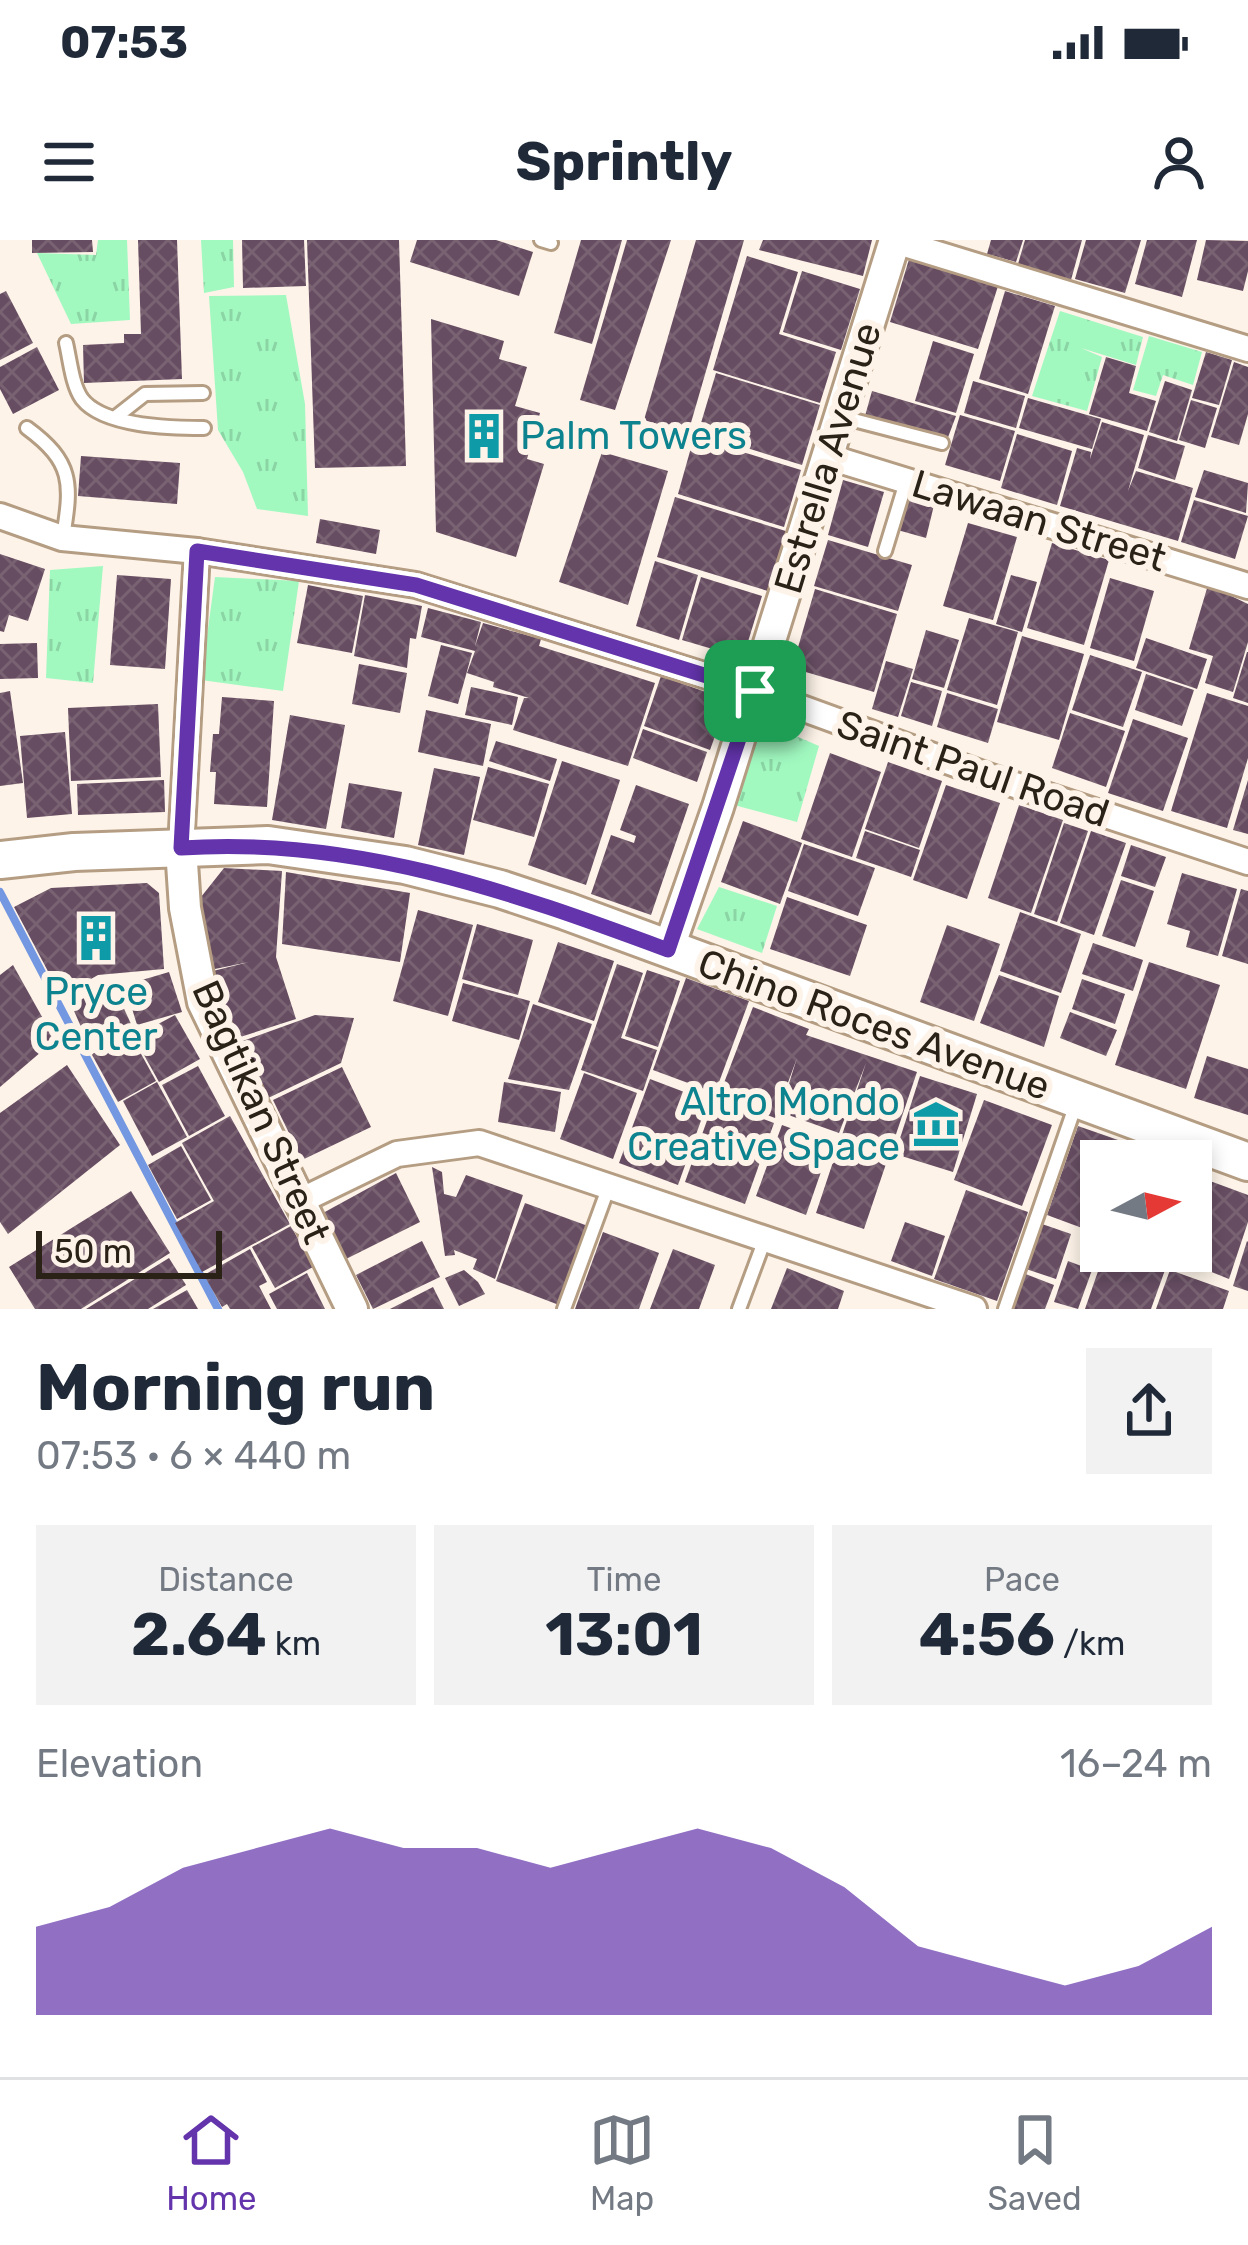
<!DOCTYPE html>
<html lang="en">
<head>
<meta charset="utf-8">
<style>
  body { margin:0; font-family:Rubik,sans-serif; background:#f2f2f3; color:#1f2937; height:100vh; display:flex; flex-direction:column; font-size:45px; white-space:nowrap }
  * { box-sizing:border-box; margin:0 }
  p { font-size:39px; color:#747a83 }
  .icon { flex:none; width:66px; height:66px; fill:none; stroke:currentColor; stroke-width:2; stroke-linecap:round; stroke-linejoin:round }
  .map { position:relative; height:1069px; overflow:hidden }
  .side { display:flex; flex-direction:column; background:#fff; flex:1 }
  .side>* { flex:none }
  .needle { width:78px; rotate:83deg }
  .tools { position:absolute; left:1080px; top:900px; display:grid; gap:24px }
  .tools a { display:grid; place-items:center; width:132px; height:132px; border-radius:0px; background:#fff; box-shadow:0 6px 18px #0003; font-size:60px }
  .scale { position:absolute; left:36px; bottom:30px; width:186px; box-sizing:border-box; padding-left:12px; border:6px solid #2b2217; border-top:0; font-size:33px; line-height:42px; white-space:nowrap; color:#2b2217; -webkit-text-stroke:9px #fdf3e8; paint-order:stroke }
  .pin { position:absolute; display:grid; place-items:center; width:102px; height:102px; color:#fff; margin:-51px; border-radius:24px; box-shadow:0 6px 18px #0006 }
  .round { display:grid; place-items:center; flex:none; width:126px; height:126px; border-radius:0px; background:#f2f2f3 }
  .head { display:flex; align-items:center; justify-content:space-between; height:204px; padding:0 36px }
  h1 { font-size:66px; font-weight:700; line-height:90px }
  .metrics { display:grid; grid-template-columns:repeat(3,1fr); gap:18px; height:204px; padding:12px 36px }
  .metrics div { display:grid; align-content:center; border-radius:0px; background:#f2f2f3; text-align:center }
  .metrics b { font-size:60px; font-weight:700 }
  .metrics small { font-size:33px; font-weight:400 }
  .metrics p { font-size:33px }
  .chart { height:336px; padding:24px 36px }
  .chart p { display:flex; justify-content:space-between }
  .chart svg { width:100%; height:216px; margin-top:12px; fill:#6334ab; opacity:.7 }
  .status { display:flex; justify-content:space-between; align-items:center; height:84px; padding:0 60px; background:#fff; direction:ltr }
  .status svg { height:33px; fill:currentColor }
  header { display:flex; justify-content:space-between; align-items:center; height:156px; padding:0 36px; background:#fff; font-size:54px; font-weight:700 }
  .dock { display:flex; justify-content:space-around; align-items:center; height:168px; border-top:3px solid #e0e1e3; background:#fff; font-size:33px; color:#747a83 }
  .dock a { display:grid; justify-items:center; gap:6px }
  .dock .active { color:#6334ab }
  .map>svg:first-child { display:block }
  .grass { fill:url(#grass-tufts) }
  .lines { fill:none; stroke-linecap:round; stroke-linejoin:round }
  .stream { stroke:#7397e0; stroke-width:8 }
  .building { fill:url(#building-cross-hatch) }
  .service-casing { stroke:#b49d82; stroke-width:18 }
  .minor-casing { stroke:#b49d82; stroke-width:30 }
  .tertiary-casing { stroke:#b49d82; stroke-width:36 }
  .secondary-casing { stroke:#b49d82; stroke-width:42 }
  .service { stroke:#fff; stroke-width:12 }
  .minor { stroke:#fff; stroke-width:24 }
  .tertiary { stroke:#fff; stroke-width:30 }
  .secondary { stroke:#fff; stroke-width:36 }
  .route-casing { stroke:#fff; stroke-width:24 }
  .route { stroke:#6334ab; stroke-width:15 }
  .labels { text-anchor:middle; dominant-baseline:central; stroke-width:12; stroke-linejoin:round; paint-order:stroke }
  .culture-label { font-size:39px; fill:#0d838f; stroke:#fdf3e8; text-anchor:start }
  .street-label { font-size:39px; fill:#2b2217; stroke:#fdf3e8 }
</style>
</head>
<body>
<div class="status"><b>07:53</b><svg viewBox="0 0 49 12"><path d="M0 12V9h3v3zM5 12V6h3v6zM10 12V3h3v9zM15 12V0h3v12zM26 1h20v11H26zM47 4h2v5h-2z"/></svg></div>
<header><svg class="icon" aria-label="menu" viewBox="0 0 24 24"><path d="M4 6h16M4 12h16M4 18h16"/></svg>Sprintly<svg class="icon" aria-label="person" viewBox="0 0 24 24"><circle cx="12" cy="8" r="4"/><path d="M4 21q1-7 8-7t8 7"/></svg></header>
<div class="map">
<svg width="1248" height="1069" viewBox="0 0 1248 1069">
  <defs>
    <pattern id="grass-tufts" width="24" height="20" patternUnits="userSpaceOnUse" patternTransform="scale(3)"><rect width="24" height="20" fill="#a1f9c0"/><path d="M3 7l-1-3M5 7V3M7 7l1-3M15 17l-1-3M17 17v-4M19 17l1-3" fill="none" stroke="#8bd5a4"/></pattern>
    <pattern id="building-cross-hatch" width="8" height="8" patternUnits="userSpaceOnUse" patternTransform="scale(3)"><rect width="8" height="8" fill="#674d62"/><path d="M0 0l8 8M0 8l8-8" fill="none" stroke="#796373"/></pattern>
  </defs>
  <rect width="100%" height="100%" fill="#fdf3e8"/>
  <g class="grass">
    <path d="M98,0H127L130,80L71,84L37,13L96,15Z"/>
    <path d="M201,0H233L234,47L204,53Z"/>
    <path d="M286,55L305,164L308,276L257,269L243,232L218,190L209,56Z"/>
    <path d="M1060,71L1143,97L1136,125L1081,108L1102,117L1087,171L1032,156Z"/>
    <path d="M1149,96L1202,112L1193,145L1163,135L1156,156L1133,150Z"/>
    <path d="M103,326L93,443L46,438L50,330Z"/>
    <path d="M215,337L299,341L283,451L201,440Z"/>
    <path d="M757,479L819,506L797,582L734,565Z"/>
    <path d="M719,647L777,666L762,713L697,689Z"/>
  </g>
  <g class="lines">
    <path class="stream" d="M0,652L218,1069"/>
  </g>
  <g class="building">
    <path d="M32,0H92L93,12L32,13Z"/>
    <path d="M138,0H177L182,139L84,143L83,105L124,103V94H141Z"/>
    <path d="M242,0H304L306,46L243,48Z"/>
    <path d="M307,0H399L406,226L315,228Z"/>
    <path d="M417,0H496L533,12L519,56L410,22Z"/>
    <path d="M581,0H622L592,104L554,93Z"/>
    <path d="M627,0H671L615,170L580,160Z"/>
    <path d="M696,0H744L688,193L644,180Z"/>
    <path d="M763,0H872L863,36L759,10Z"/>
    <path d="M991,0H1023L1016,22L987,14Z"/>
    <path d="M1025,0H1082L1071,40L1018,24Z"/>
    <path d="M1086,0H1141L1125,53L1075,39Z"/>
    <path d="M1147,0H1197L1182,57L1135,44Z"/>
    <path d="M1206,0L1248,1V31L1243,51L1197,40Z"/>
    <path d="M747,16L798,32L779,94L836,112L820,163L713,130Z"/>
    <path d="M910,16L999,43L978,109L890,82Z"/>
    <path d="M802,31L860,49L841,110L783,92Z"/>
    <path d="M6,51L33,103L0,120V54Z"/>
    <path d="M1005,51L1055,66L1028,154L979,139Z"/>
    <path d="M431,79L504,101L499,119L527,127L515,166L540,173L527,219L544,224L516,317L436,292Z"/>
    <path d="M933,101L974,114L956,173L915,161Z"/>
    <path d="M37,107L59,150L13,174L0,149V127Z"/>
    <path d="M1206,112L1232,120L1219,165L1192,158Z"/>
    <path d="M1106,117L1136,126L1129,153L1156,161L1147,191L1089,174Z"/>
    <path d="M1234,122L1248,127V174L1239,205L1211,197Z"/>
    <path d="M716,133L820,165L802,225L698,193Z"/>
    <path d="M973,141L1025,156L1016,188L964,173Z"/>
    <path d="M1165,141L1192,150L1177,201L1149,192Z"/>
    <path d="M872,151L956,176L947,200L865,176Z"/>
    <path d="M1028,158L1101,179L1092,209L1019,188Z"/>
    <path d="M1191,160L1217,168L1205,208L1179,200Z"/>
    <path d="M960,175L1015,191L1000,241L945,225Z"/>
    <path d="M1102,182L1144,195L1128,251L1136,231L1193,248L1178,301L1060,266L1077,208L1091,212L1090,219Z"/>
    <path d="M1017,194L1072,211L1057,265L1001,248Z"/>
    <path d="M1148,195L1185,206L1175,240L1138,228Z"/>
    <path d="M694,197L801,230L784,287L678,254Z"/>
    <path d="M602,212L668,231L628,365L559,342Z"/>
    <path d="M81,216L180,223L177,264L78,256Z"/>
    <path d="M1204,230L1248,243L1246,273L1195,257Z"/>
    <path d="M843,240L884,252L868,307L828,295Z"/>
    <path d="M904,254L935,261L926,298L894,289Z"/>
    <path d="M675,257L789,292L771,352L657,317Z"/>
    <path d="M1194,260L1248,276L1235,319L1181,302Z"/>
    <path d="M320,279L380,290L376,314L316,303Z"/>
    <path d="M968,283L1017,297L993,380L943,366Z"/>
    <path d="M828,300L912,325L898,371L814,346Z"/>
    <path d="M1052,303L1109,320L1084,405L1027,388Z"/>
    <path d="M0,314L45,329L28,381L9,375L4,392L0,391Z"/>
    <path d="M655,321L698,335L679,400L636,386Z"/>
    <path d="M117,335L171,339L165,429L110,425Z"/>
    <path d="M1011,335L1037,342L1022,392L996,384Z"/>
    <path d="M701,337L762,356L743,418L682,400Z"/>
    <path d="M1110,338L1154,351L1134,421L1090,408Z"/>
    <path d="M308,345L363,356L352,413L297,403Z"/>
    <path d="M1208,345L1248,364V402L1233,452L1205,443L1213,416L1189,409Z"/>
    <path d="M815,349L897,374L874,452L792,428Z"/>
    <path d="M365,355L422,366L416,399L410,398L407,428L354,416Z"/>
    <path d="M428,368L481,382L475,406L483,383L541,399L539,406L655,443L628,526L513,490L524,458H529L493,447L494,442L467,433L475,411L421,397Z"/>
    <path d="M969,378L1018,392L997,465L947,450Z"/>
    <path d="M926,390L959,400L944,448L912,439Z"/>
    <path d="M1022,396L1084,414L1059,500L997,482Z"/>
    <path d="M1146,398L1207,419L1197,449L1136,428Z"/>
    <path d="M37,403L38,438L0,439V404Z"/>
    <path d="M441,405L472,413L458,464L428,456Z"/>
    <path d="M1247,412H1248V463L1233,458Z"/>
    <path d="M1090,415L1142,432L1123,487L1072,470Z"/>
    <path d="M886,421L913,429L898,477L872,469Z"/>
    <path d="M359,424L407,433L400,473L352,464Z"/>
    <path d="M1146,434L1194,450L1182,486L1135,470Z"/>
    <path d="M661,436L728,460L710,510L644,486Z"/>
    <path d="M911,442L942,451L932,486L901,476Z"/>
    <path d="M471,447L518,457L512,485L465,475Z"/>
    <path d="M10,451L23,543L0,546V453Z"/>
    <path d="M947,453L998,469L988,503L937,487Z"/>
    <path d="M1207,453L1248,466V518L1227,588L1171,571Z"/>
    <path d="M222,457L274,461L267,567L214,564L216,532H210L213,494H219Z"/>
    <path d="M158,464L161,537L71,541L68,468Z"/>
    <path d="M426,470L491,484L483,526L418,512Z"/>
    <path d="M1070,473L1125,491L1106,547L1052,528Z"/>
    <path d="M290,475L345,485L326,589L272,580Z"/>
    <path d="M1133,479L1188,498L1163,571L1108,553Z"/>
    <path d="M643,489L707,512L697,542L633,518Z"/>
    <path d="M65,492L72,574L27,578L20,496Z"/>
    <path d="M496,501L557,519L550,541L489,521Z"/>
    <path d="M830,513L881,532L852,617L801,599Z"/>
    <path d="M562,521L620,540L586,645L528,625Z"/>
    <path d="M888,522L942,541L919,608L865,589Z"/>
    <path d="M488,527L549,544L534,597L473,580Z"/>
    <path d="M434,528L480,537L464,615L418,605Z"/>
    <path d="M164,540L165,572L78,575L77,544Z"/>
    <path d="M1248,540V594L1233,590Z"/>
    <path d="M349,543L402,552L394,598L341,588Z"/>
    <path d="M636,545L689,564L651,675L591,654L611,595L634,603L636,596L620,590Z"/>
    <path d="M946,545L1000,563L967,659L913,640Z"/>
    <path d="M1019,565L1063,580L1031,673L988,658Z"/>
    <path d="M743,581L802,603L780,664L721,642Z"/>
    <path d="M1064,583L1088,591L1057,682L1034,674Z"/>
    <path d="M865,591L920,610L911,637L856,618Z"/>
    <path d="M1091,591L1126,603L1094,695L1060,683Z"/>
    <path d="M804,604L875,628L858,676L788,651Z"/>
    <path d="M1131,605L1166,617L1155,647L1121,636Z"/>
    <path d="M224,628L282,631L276,717L296,779L234,799L209,732L249,722L210,730L201,657Z"/>
    <path d="M286,632L410,653L400,722L282,704Z"/>
    <path d="M1182,633L1237,649L1218,716L1186,707L1190,691L1167,684Z"/>
    <path d="M1121,640L1154,651L1135,707L1102,696Z"/>
    <path d="M147,643L159,653L164,729L98,735L61,756L14,667L51,648Z"/>
    <path d="M1241,649L1248,651V724L1222,716Z"/>
    <path d="M787,657L867,685L850,736L770,709Z"/>
    <path d="M418,670L473,685L448,776L393,761Z"/>
    <path d="M1020,672L1081,694L1061,753L1000,731Z"/>
    <path d="M477,684L533,700L518,755L462,739Z"/>
    <path d="M947,685L1000,704L974,781L920,762Z"/>
    <path d="M558,702L614,721L594,781L538,762Z"/>
    <path d="M1093,703L1143,720L1133,751L1082,734Z"/>
    <path d="M1149,722L1220,745L1186,849L1115,825Z"/>
    <path d="M617,724L643,733L621,798L657,810L643,851L581,830Z"/>
    <path d="M13,725L55,800L0,847V735Z"/>
    <path d="M647,730L680,741L658,807L625,796Z"/>
    <path d="M169,732L182,772L137,785L125,745Z"/>
    <path d="M999,735L1059,756L1044,807L980,783Z"/>
    <path d="M686,738L749,761L715,853L653,830Z"/>
    <path d="M1082,739L1125,754L1115,784L1072,769Z"/>
    <path d="M463,743L530,761L519,800L452,781Z"/>
    <path d="M113,745L132,786L89,805L71,764Z"/>
    <path d="M533,764L592,784L569,850L508,839Z"/>
    <path d="M753,767L809,789L806,795L917,832L864,989L816,973L866,823L839,893L780,872L797,818L775,878L719,856Z"/>
    <path d="M1070,772L1117,790L1106,816L1060,798Z"/>
    <path d="M175,775L200,819L159,842L134,797Z"/>
    <path d="M315,775L354,778L341,823L262,861L237,803Z"/>
    <path d="M129,792L156,841L118,862L91,813Z"/>
    <path d="M1207,816L1248,829V875L1194,858Z"/>
    <path d="M67,825L120,905L8,994L0,982V873Z"/>
    <path d="M198,826L225,876L189,896L162,845Z"/>
    <path d="M342,827L371,887L302,920L273,860Z"/>
    <path d="M584,833L637,853L613,919L560,899Z"/>
    <path d="M920,836L977,854L953,932L895,914Z"/>
    <path d="M650,839L708,861L678,945L619,923Z"/>
    <path d="M157,842L187,897L152,916L123,861Z"/>
    <path d="M504,842L561,852L555,892L498,882Z"/>
    <path d="M984,860L1052,885L1022,966L954,940Z"/>
    <path d="M714,861L774,883L745,964L685,942Z"/>
    <path d="M230,876L290,984L202,1032L175,983L214,961L182,903Z"/>
    <path d="M782,885L831,903L806,975L756,956Z"/>
    <path d="M1078,886L1141,908L1137,921H1101V995L1047,975Z"/>
    <path d="M181,906L211,960L177,979L148,925Z"/>
    <path d="M432,927L442,932L444,954L456,957L466,935L523,955L495,1039L473,1029L477,1019L454,1010L455,1015L445,1016Z"/>
    <path d="M396,933L420,982L346,1019L323,973Z"/>
    <path d="M1210,941L1248,955V982L1229,1039L1184,1021L1191,1011Z"/>
    <path d="M966,950L1028,972L997,1061L934,1039Z"/>
    <path d="M131,951L170,1013L81,1069H35L9,1027Z"/>
    <path d="M525,963L588,986L559,1065L496,1041Z"/>
    <path d="M905,982L945,996L932,1036L891,1021Z"/>
    <path d="M1042,984L1071,994L1056,1039L1026,1029Z"/>
    <path d="M291,986L313,1027L275,1048L252,1007Z"/>
    <path d="M603,992L659,1013L639,1069H575Z"/>
    <path d="M422,1001L440,1037L373,1069L356,1035Z"/>
    <path d="M1247,1001L1248,1002V1051L1233,1046Z"/>
    <path d="M250,1009L267,1042L259,1046L271,1069H230L227,1064L222,1067L204,1035Z"/>
    <path d="M673,1009L715,1025L699,1069H650Z"/>
    <path d="M1105,1011L1165,1030L1151,1069H1085Z"/>
    <path d="M169,1018L186,1045L148,1069H86Z"/>
    <path d="M1068,1021L1092,1030L1078,1069L1054,1062Z"/>
    <path d="M787,1028L844,1051L838,1069H771Z"/>
    <path d="M464,1030L478,1042L485,1054L459,1066L445,1038Z"/>
    <path d="M1170,1030L1229,1051L1223,1069H1156Z"/>
    <path d="M307,1033L325,1069H277L269,1054Z"/>
    <path d="M1023,1033L1054,1045L1045,1069H1011Z"/>
    <path d="M433,1047L444,1069H390Z"/>
    <path d="M187,1050L198,1069H153Z"/>
  </g>
  <g class="lines">
    <defs>
      <g id="service">
        <path d="M541,0L551,3"/>
        <path d="M66,103C70,120 72,145 82,159C104,187 172,188 204,188"/>
        <path d="M117,176L145,154L203,153"/>
        <path d="M842,177L942,203"/>
        <path d="M27,188C73,222 72,243 63,297"/>
        <path d="M885,311L906,242"/>
        <path d="M564,1069L609,946"/>
        <path d="M739,1069L765,999"/>
        <path d="M1005,1069L1077,861"/>
      </g>
      <g id="minor">
        <path d="M895,1L1248,109"/>
        <path d="M829,217L1248,346"/>
        <path d="M0,276L62,298L197,311L416,345L755,451L991,537L1248,622"/>
        <path d="M181,608L197,311"/>
        <path d="M298,962L397,914L479,903L974,1069"/>
      </g>
      <g id="tertiary">
        <path d="M181,608L185,668L203,762L352,1069"/>
        <path d="M668,710L718,567L895,0"/>
      </g>
      <path id="secondary" d="M0,620L74,612L268,605L405,625L500,649L566,671L1248,922"/>
    </defs>
    <use href="#service" class="service-casing"/>
    <use href="#minor" class="minor-casing"/>
    <use href="#tertiary" class="tertiary-casing"/>
    <use href="#secondary" class="secondary-casing"/>
    <use href="#service" class="service"/>
    <use href="#minor" class="minor"/>
    <use href="#tertiary" class="tertiary"/>
    <use href="#secondary" class="secondary"/>
  </g>
  <g class="lines">
    <defs>
      <path id="route" d="M197,311L416,345L755,451L668,710C509,651 353,596 181,608Z"/>
    </defs>
    <use href="#route" class="route-casing"/>
    <use href="#route" class="route"/>
  </g>
  <defs>
    <symbol id="building-bare" viewBox="-9 -9 18 18"><path d="M-4-6H4V6H1V3H-1V6H-4ZM-2.5-4.3h1.7v1.8h-1.7ZM.8-4.3h1.7v1.8H.8ZM-2.5-1h1.7V.8h-1.7ZM.8-1h1.7V.8H.8Z" fill="#0f9aa8" stroke="#fdf3e8" stroke-width="2.5" paint-order="stroke"/></symbol>
    <symbol id="museum-bare" viewBox="-9 -9 18 18"><path d="M0-6L6-3V-2H-6V-3ZM-5-1h2V3h-2ZM-1-1h2V3h-2ZM3-1h2V3H3ZM-6 4H6V6H-6Z" fill="#0f9aa8" stroke="#fdf3e8" stroke-width="2.5" paint-order="stroke"/></symbol>
  </defs>
  <g fill-rule="evenodd">
    <use href="#building-bare" x="451" y="163" width="66" height="66"/>
    <use href="#building-bare" x="63" y="665" width="66" height="66"/>
    <use href="#museum-bare" x="903" y="851" width="66" height="66"/>
  </g>
  <g class="labels">
    <g class="culture-label">
      <text x="520" y="196">Palm Towers</text>
      <text x="96" y="752" text-anchor="middle">Pryce<tspan x="96" dy="45">Center</tspan></text>
      <text x="900" y="862" text-anchor="end">Altro Mondo<tspan x="900" dy="45">Creative Space</tspan></text>
    </g>
    <g class="street-label">
      <text transform="translate(828 218) rotate(-73)">Estrella Avenue</text>
      <text transform="translate(1039 281) rotate(17)">Lawaan Street</text>
      <text transform="translate(973 529) rotate(19)">Saint Paul Road</text>
      <text transform="translate(874 785) rotate(20)">Chino Roces Avenue</text>
      <text transform="translate(261 872) rotate(66)">Bagtikan Street</text>
    </g>
  </g>
</svg>
<div class="tools">
<a><svg class="needle" viewBox="-14 -14 28 28"><path d="M0-13l5 13h-10z" fill="#e53935"/><path d="M0 13l5-13h-10z" fill="#747a83"/></svg></a>
</div>
<div class="scale">50 m</div>
<div class="pin" style="left:755px;top:451px;background:#1e9e55"><svg class="icon" aria-label="arrive" viewBox="0 0 24 24"><path d="M6 21V4h12l-3 4 3 4H6"/></svg></div>
</div>
<section class="side">
<div class="head"><div><h1>Morning run</h1><p>07:53 · 6 × 440 m</p></div><a class="round"><svg class="icon" aria-label="share" viewBox="0 0 24 24"><path d="M12 15V3M7 8l5-5 5 5M5 13v7h14v-7"/></svg></a></div>
<div class="metrics">
<div><p>Distance</p><b>2.64<small> km</small></b></div>
<div><p>Time</p><b>13:01</b></div>
<div><p>Pace</p><b>4:56<small> /km</small></b></div>
</div>
<div class="chart"><p><span>Elevation</span>16–24 m</p>
<svg viewBox="0 0 160 44" preserveAspectRatio="none"><path d="M0 44V26L10 22L20 14L30 10L40 6L50 10L60 10L70 14L80 10L90 6L100 10L110 18L120 30L130 34L140 38L150 34L160 26V44z"/></svg>
</div>
</section>
<nav class="dock">
<a class="active"><svg class="icon" aria-label="home" viewBox="0 0 24 24"><path d="M3 11l9-7 9 7M6 9v11h12V9"/></svg>Home</a>
<a><svg class="icon" aria-label="map" viewBox="0 0 24 24"><path d="M3 6l6-2 6 2 6-2v14l-6 2-6-2-6 2zM9 4v14M15 6v14"/></svg>Map</a>
<a><svg class="icon" aria-label="saved" viewBox="0 0 24 24"><path d="M7 4h10v16l-5-4-5 4z"/></svg>Saved</a>
</nav>
</body>
</html>
